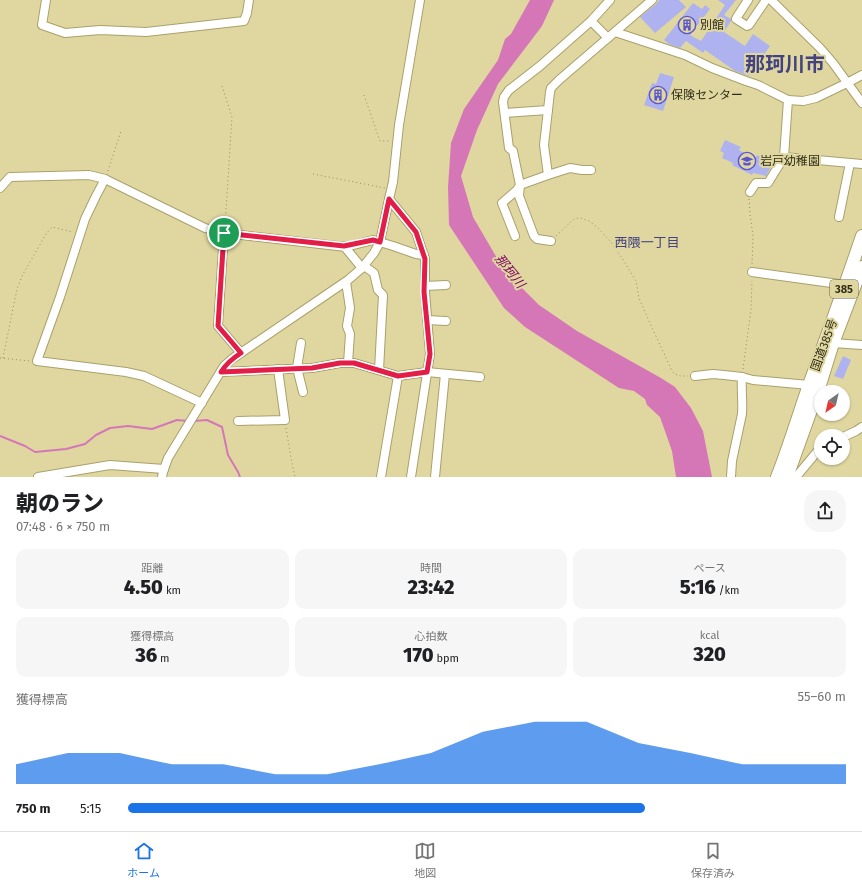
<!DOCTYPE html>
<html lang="ja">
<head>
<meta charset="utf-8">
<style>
  body { margin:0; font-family:"Fira Sans","Noto Sans JP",sans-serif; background:#f6f6f6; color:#202124; height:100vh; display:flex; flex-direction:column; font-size:15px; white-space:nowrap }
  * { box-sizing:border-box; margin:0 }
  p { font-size:13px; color:#757577 }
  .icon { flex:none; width:22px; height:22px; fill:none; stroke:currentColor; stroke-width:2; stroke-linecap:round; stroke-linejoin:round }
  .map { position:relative; height:477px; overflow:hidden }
  .panel { display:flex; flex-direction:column; background:#fff; flex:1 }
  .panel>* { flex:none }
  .needle { width:26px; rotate:214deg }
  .controls { position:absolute; left:814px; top:385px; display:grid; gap:8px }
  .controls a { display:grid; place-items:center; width:36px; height:36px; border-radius:50%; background:#fff; box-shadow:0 1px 3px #0004; font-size:20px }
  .pin { position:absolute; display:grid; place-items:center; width:34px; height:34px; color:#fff; margin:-17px; border:2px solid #fff; border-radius:50%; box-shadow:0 1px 4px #0007 }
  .round { display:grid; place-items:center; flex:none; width:42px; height:42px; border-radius:16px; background:#f6f6f6 }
  .headline { display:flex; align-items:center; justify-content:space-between; height:68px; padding:0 16px }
  h1 { font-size:22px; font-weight:800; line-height:30px }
  .stats { display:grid; grid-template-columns:repeat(3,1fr); gap:6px; height:68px; padding:4px 16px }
  .stats div { display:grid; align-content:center; border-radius:10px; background:#f6f6f6; text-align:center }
  .stats b { font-size:20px; font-weight:800 }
  .stats small { font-size:11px; font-weight:400 }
  .stats p { font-size:11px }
  .chart { height:112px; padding:8px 16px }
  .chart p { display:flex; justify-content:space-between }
  .chart svg { width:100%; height:72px; margin-top:4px; fill:#1a73e8; opacity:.7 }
  ul { padding:0 16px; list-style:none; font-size:13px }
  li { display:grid; grid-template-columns:64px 48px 1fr; align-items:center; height:30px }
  li i { height:10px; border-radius:5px; background:#1a73e8 }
  .tabs { display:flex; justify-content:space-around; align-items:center; height:56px; border-top:1px solid #e0e0e0; background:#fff; font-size:11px; color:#757577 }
  .tabs a { display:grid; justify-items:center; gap:2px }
  .tabs .on { color:#1a73e8 }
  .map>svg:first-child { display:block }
  .water { fill:#d576b7 }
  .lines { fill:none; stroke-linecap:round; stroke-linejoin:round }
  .stream { stroke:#d576b7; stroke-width:2 }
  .building { fill:#aeb3ef }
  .minor-casing { stroke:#a9a06b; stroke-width:10 }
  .highway-casing { stroke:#a9a06b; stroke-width:14 }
  .path { stroke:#908a62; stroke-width:1; stroke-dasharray:1 3; stroke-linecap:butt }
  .minor { stroke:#fff; stroke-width:8 }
  .highway { stroke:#fff; stroke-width:12 }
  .route-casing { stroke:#fff; stroke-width:8 }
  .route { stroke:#e11d48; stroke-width:5 }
  .labels { text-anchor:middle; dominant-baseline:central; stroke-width:4; stroke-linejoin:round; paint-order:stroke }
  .shield { fill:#e0d7a0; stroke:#666141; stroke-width:1 }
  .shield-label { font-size:11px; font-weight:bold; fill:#312e18 }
  .poi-label { font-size:12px; fill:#312e18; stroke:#e0d7a0; text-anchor:start }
  .street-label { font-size:12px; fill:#312e18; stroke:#e0d7a0 }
  .neighbourhood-label { font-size:13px; fill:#424380; stroke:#e0d7a0 }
  .water-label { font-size:13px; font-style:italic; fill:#7c0062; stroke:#e0d7a0 }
  .town-label { font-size:20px; font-weight:bold; fill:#424380; stroke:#e0d7a0 }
</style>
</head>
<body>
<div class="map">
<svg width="862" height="477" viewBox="0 0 862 477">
  <rect width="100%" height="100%" fill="#e0d7a0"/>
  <path class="water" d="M530,0H554L542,26L498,84L477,130L461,176L473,217L504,270L539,305L577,331L661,378L675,387L691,408L703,431L712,477H676L672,451L660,417L647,405L645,399L634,391L619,388L525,327L504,308L449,225L448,187L451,143L464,109L498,60L505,39L511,34Z"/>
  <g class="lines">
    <g class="stream">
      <path d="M194,421L207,420L222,427L228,455L238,472L240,477"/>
      <path d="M0,436L25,446L35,452L66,449L85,444L96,435L110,428L128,426L152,429L177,420L188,421"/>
    </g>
  </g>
  <g class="building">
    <path d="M659,0H679L686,7L655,33L640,17L656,4Z"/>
    <path d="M718,0H736L724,15L731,19V21L724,32L745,46L753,34L770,46L749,76L735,71L705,50L703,53L686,41L680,48L669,44L664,40L693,3L702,9L705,5L710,9L690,35L701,41L725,5Z"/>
    <path d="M660,73L674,77L663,111L644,105L652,83L656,84Z"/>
    <path d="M725,140L741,147L739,150L755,159L757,155L773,163L766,176L753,173L752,175L732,165L733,163L722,158L724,153L720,151Z"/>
    <path d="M843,356L851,360L843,379L834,376Z"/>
  </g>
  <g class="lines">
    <defs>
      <g id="minor">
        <path d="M46,0L42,25L65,33L100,30L146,32L244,21L247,13L249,0"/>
        <path d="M748,0L737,17L736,19L747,26L749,25L766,0"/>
        <path d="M771,0L820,48L833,63L862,103"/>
        <path d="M591,21L608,38"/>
        <path d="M615,32L685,55L712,68L746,81L758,85L788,100L803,101L816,98L847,83L862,75"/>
        <path d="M505,113L548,110"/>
        <path d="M784,157L862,164"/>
        <path d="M548,175L570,168L582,170H591"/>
        <path d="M105,179L96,196L85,219L60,297L37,361L86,367L126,372L144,376L202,403"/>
        <path d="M0,188L10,177L89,175L105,179L205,228L224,233L346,247L373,240L393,246L416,254L424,255"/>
        <path d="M750,192L756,183H768L784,157L788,100"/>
        <path d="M839,217L850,163"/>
        <path d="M224,233L218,326L241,353"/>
        <path d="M515,236L502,203L517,190L520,185L513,151L509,148L503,102L504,97L509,90L540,66L591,21L610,0"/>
        <path d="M551,241L537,239L534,236L519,196L520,185L548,175L544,145L550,92L551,88L559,80L652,0"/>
        <path d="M344,246L362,268"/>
        <path d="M364,266L374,273L378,290L383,295L379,370"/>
        <path d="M752,272L846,285"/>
        <path d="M346,282L350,308L347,326L350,334L348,363"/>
        <path d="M425,286L446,285"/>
        <path d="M427,320L446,321"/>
        <path d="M829,342L833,343L862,345"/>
        <path d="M301,343L297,368L303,392"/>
        <path d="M221,372L312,368L340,363H354L398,376L427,372L480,377"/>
        <path d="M695,376L713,374L724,375L742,377L753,380L809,385"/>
        <path d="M238,421L285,420L278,369"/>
        <path d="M843,437L856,431L862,427"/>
        <path d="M38,477L110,465L164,469"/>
        <path d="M162,477L163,472L168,458L224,366L232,359L348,280L362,268L374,253L380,242L389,199"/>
        <path d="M381,477L398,376"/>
        <path d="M411,477L430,354L425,292V259L416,232L389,199L393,182L399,125L420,0"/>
        <path d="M435,477L445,374"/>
        <path d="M731,477L732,461L742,414C743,402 741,390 742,377"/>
        <path d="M796,477L821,447"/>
      </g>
      <g id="highway">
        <path d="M788,474L819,388L833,343L862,267"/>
        <path d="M777,477C789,447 798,416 809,385C827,336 845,286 862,236"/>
      </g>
    </defs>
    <use href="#minor" class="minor-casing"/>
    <use href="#highway" class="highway-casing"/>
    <g class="path">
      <path d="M222,86L232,117L225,226"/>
      <path d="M364,95L380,141H389"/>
      <path d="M108,171L121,131"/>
      <path d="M313,174L385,188"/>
      <path d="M749,199L750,214L753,236L752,265"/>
      <path d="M556,236L575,218H580L589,221L597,227L610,241L622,258L636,281L639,298L649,321L672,371C677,377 682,376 688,376"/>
      <path d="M0,358L30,361"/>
      <path d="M3,358L17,289L22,276L46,234L52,227L73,232"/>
      <path d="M743,369L751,310L752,281"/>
      <path d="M286,428L291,458L295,477"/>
    </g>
    <use href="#minor" class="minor"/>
    <use href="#highway" class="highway"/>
  </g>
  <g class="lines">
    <defs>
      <path id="route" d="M389,199L416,232L425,259L424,292L430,354L427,372L398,376L354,363H340L312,368L221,372C226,364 233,358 241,353L218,326L224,233L344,246L373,240L380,242Z"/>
    </defs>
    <use href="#route" class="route-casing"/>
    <use href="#route" class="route"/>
  </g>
  <defs>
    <symbol id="building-ring" viewBox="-11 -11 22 22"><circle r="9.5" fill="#e0d7a0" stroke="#5b55ce" stroke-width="1.5"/><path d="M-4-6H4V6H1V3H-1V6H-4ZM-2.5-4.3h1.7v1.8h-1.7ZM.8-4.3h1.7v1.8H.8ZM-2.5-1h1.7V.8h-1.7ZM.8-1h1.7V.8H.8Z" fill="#5b55ce"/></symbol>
    <symbol id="school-ring" viewBox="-11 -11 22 22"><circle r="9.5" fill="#e0d7a0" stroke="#5b55ce" stroke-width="1.5"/><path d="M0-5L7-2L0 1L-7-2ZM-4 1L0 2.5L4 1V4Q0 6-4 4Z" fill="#5b55ce"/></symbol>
  </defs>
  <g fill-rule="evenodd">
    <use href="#building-ring" x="677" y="15" width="20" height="20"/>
    <use href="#building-ring" x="648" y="85" width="20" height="20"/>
    <use href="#school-ring" x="737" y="151" width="20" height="20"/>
  </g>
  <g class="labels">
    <rect class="shield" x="830" y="280" width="28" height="18" rx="3"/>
    <g class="shield-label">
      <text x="844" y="289">385</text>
    </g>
    <g class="poi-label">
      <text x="700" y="25">別館</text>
      <text x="671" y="95">保険センター</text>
      <text x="760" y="161">岩戸幼稚園</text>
    </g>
    <g class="street-label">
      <text transform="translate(824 345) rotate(-70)">国道385号</text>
    </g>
    <g class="neighbourhood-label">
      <text x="647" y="242">西隈一丁目</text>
    </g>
    <g class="water-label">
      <text transform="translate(510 271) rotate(51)">那珂川</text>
    </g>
    <g class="town-label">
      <text x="785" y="64">那珂川市</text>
    </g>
  </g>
</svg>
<div class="controls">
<a><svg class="needle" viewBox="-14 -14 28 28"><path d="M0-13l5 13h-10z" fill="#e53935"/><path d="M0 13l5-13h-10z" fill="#757577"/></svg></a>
<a><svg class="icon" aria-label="locate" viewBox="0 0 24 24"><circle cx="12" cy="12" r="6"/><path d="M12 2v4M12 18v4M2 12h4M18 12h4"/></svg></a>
</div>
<div class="pin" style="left:224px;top:233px;background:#1e9e55"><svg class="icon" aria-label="arrive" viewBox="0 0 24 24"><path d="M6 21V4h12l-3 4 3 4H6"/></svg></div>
</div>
<section class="panel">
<div class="headline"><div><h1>朝のラン</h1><p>07:48 · 6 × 750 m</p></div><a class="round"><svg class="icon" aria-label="share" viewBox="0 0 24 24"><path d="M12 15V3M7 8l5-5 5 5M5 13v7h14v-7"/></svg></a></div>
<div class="stats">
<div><p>距離</p><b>4.50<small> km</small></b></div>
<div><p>時間</p><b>23:42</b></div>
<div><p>ペース</p><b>5:16<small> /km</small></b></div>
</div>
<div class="stats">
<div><p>獲得標高</p><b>36<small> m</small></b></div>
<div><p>心拍数</p><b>170<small> bpm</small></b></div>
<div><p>kcal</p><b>320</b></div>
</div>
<div class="chart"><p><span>獲得標高</span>55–60 m</p>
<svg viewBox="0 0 160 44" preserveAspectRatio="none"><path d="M0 44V32L10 25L20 25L30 32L40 32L50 38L60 38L70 32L80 25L90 12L100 6L110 6L120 19L130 25L140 32L150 32L160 32V44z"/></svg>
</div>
<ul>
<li><b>750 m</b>5:15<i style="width:72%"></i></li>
</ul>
</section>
<nav class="tabs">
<a class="on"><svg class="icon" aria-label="home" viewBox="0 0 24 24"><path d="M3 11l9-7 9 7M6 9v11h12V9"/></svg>ホーム</a>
<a><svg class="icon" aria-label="map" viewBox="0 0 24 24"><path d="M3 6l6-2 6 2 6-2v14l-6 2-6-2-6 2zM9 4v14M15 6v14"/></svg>地図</a>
<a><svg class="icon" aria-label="saved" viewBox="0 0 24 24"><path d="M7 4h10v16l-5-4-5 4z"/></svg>保存済み</a>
</nav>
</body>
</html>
